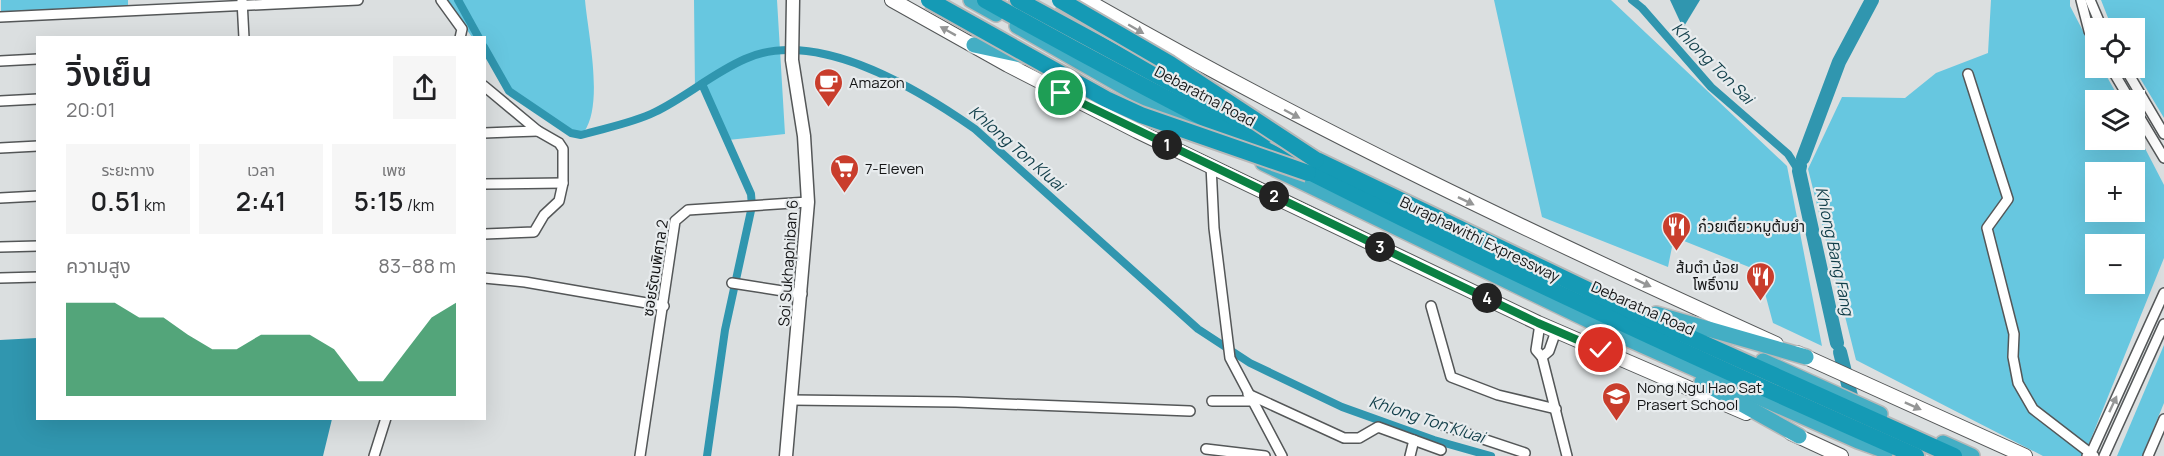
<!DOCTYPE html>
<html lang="th">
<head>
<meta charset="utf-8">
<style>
  body { margin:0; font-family:Manrope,"Noto Sans Thai",sans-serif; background:#f6f6f6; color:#202124; height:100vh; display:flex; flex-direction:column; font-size:22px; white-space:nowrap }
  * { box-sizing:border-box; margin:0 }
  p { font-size:20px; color:#757577 }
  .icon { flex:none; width:33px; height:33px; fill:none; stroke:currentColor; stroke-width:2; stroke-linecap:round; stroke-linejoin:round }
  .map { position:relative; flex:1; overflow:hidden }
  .details { position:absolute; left:36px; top:36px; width:450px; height:384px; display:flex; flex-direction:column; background:#fff; border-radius:0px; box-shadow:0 6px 24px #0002 }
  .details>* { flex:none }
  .buttons { position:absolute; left:2085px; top:18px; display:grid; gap:12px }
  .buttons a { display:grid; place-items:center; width:60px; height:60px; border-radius:0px; background:#fff; box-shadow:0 6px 24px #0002; font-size:30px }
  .pin { position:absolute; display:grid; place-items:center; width:51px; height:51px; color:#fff; margin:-26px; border:3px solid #fff; border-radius:50%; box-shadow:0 2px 6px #0007 }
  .km { position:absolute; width:30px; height:30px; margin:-15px; border-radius:50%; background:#222; color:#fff; font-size:16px; line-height:30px; text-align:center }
  .round { display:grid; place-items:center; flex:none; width:63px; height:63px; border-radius:0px; background:#f6f6f6 }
  .head { display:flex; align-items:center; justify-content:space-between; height:102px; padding:0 30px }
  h1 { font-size:33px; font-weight:600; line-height:45px }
  .stats { display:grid; grid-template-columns:repeat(3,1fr); gap:9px; height:102px; padding:6px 30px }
  .stats div { display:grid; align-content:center; border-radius:0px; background:#f6f6f6; text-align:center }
  .stats b { font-size:26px; font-weight:600 }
  .stats small { font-size:16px; font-weight:400 }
  .stats p { font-size:16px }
  .chart { height:168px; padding:12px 30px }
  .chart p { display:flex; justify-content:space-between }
  .chart svg { width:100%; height:108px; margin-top:6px; fill:#0b8043; opacity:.7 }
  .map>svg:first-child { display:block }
  .green { fill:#67c7e0; fill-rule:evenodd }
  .water { fill:#3096af }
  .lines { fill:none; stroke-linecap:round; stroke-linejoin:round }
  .canal { stroke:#3096af; stroke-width:8 }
  .river { stroke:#3096af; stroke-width:14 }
  .minor-casing { stroke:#545758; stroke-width:12 }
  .tertiary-casing { stroke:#545758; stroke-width:15 }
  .secondary-casing { stroke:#545758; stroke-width:16 }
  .trunk-casing { stroke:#b8b9b9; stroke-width:18 }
  .motorway-casing { stroke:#b8b9b9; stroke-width:20 }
  .minor { stroke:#fff; stroke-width:9 }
  .tertiary { stroke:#fff; stroke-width:12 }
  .secondary { stroke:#fff; stroke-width:14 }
  .trunk { stroke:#44aec4; stroke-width:15 }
  .motorway { stroke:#159ab5; stroke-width:16 }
  .motorway-bridge-casing { stroke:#b8b9b9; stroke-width:20; stroke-linecap:butt }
  .motorway-bridge { stroke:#159ab5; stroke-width:16 }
  .oneway { fill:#959696 }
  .route-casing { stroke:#fff; stroke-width:12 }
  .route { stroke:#0b8043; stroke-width:8 }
  .labels { text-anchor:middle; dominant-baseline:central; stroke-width:4.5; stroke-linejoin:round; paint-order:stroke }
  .poi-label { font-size:15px; fill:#141516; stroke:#e8ecee; text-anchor:start }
  .street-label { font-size:15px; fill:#141516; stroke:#e8ecee }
  .water-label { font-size:16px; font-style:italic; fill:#113e49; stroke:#e8ecee }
</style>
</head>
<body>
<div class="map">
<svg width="2164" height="456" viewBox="0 0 2164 456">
  <rect width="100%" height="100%" fill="#dbdfe0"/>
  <g class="green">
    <path d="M1,0H128V7L1,12Z"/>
    <path d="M445,0H585C588,34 604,104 584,132H567L510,91L485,55L484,38L472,37Z"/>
    <path d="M694,0H777L785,134L728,140L704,90H695Z"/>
    <path d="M1494,0H1611L1787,166L1822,346L1773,323L1759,271L1674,237L1668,267L1542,217Z"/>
    <path d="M1991,0H2070V6L2095,54L2096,68H2102L2120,100H2096V140H2134L2135,129L2164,185V258L2084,456H2043L1856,360L1808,169L1842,97L1905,98L1936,73L1988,53ZM2096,172H2134V212H2096ZM2096,244H2134V284H2096Z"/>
    <path d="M2101,0H2164V118L2134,68V28H2112Z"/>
    <path d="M2164,345V403L2142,456H2117Z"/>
  </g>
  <g class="water">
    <path d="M1670,0H1700L1683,28Z"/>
    <path d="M37,338L38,418L332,419L323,456H0V340Z"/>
  </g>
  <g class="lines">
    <g class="canal">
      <path d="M458,0L479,38"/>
      <path d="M1632,0L1642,8L1711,87L1788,154L1799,171"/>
      <path d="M484,47L509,91L571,133L581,135C605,128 633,123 655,112C686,97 713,73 745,59C816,27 918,89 975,129L1198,329L1250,363L1342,407L1434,440L1491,456"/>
      <path d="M702,84L751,194L752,206L725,330L707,456"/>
    </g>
    <g class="river">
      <path d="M1803,158L1839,62L1872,0"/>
      <path d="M1800,166L1799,171L1837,343"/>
      <path d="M1840,352L1854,408"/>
    </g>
    <defs>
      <g id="minor">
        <path d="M242,0L244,38"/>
        <path d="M441,0L462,29L460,38"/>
        <path d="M2081,0L2089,31L2096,42"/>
        <path d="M2090,0L2102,28"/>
        <path d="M0,17L358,0"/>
        <path d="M0,61L38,59"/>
        <path d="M2111,68L2130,100"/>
        <path d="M2125,68L2164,134"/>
        <path d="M1968,74L2008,199L1987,228L2014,334L2013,357L2018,383L2033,409L2094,456"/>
        <path d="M484,86L538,131L559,143L563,149V183L559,201L544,215L534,232L484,234"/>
        <path d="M0,101L38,99"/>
        <path d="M2134,108L2164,158"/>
        <path d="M484,133L538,131"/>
        <path d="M0,148L38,146"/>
        <path d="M1211,165L1214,228L1230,358L1282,456"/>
        <path d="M484,184L563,183"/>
        <path d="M0,198L38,196"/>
        <path d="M0,247L38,246"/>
        <path d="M0,278L38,277"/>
        <path d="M484,278L525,282L664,306"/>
        <path d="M732,283L802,294"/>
        <path d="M1431,306L1451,377L1498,395L1556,409"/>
        <path d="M1540,324L1536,350L1542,357L1567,456"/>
        <path d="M1542,357L1549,351L1556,331"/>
        <path d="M1248,394L1344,438H1359L1378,427L1441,450"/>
        <path d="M791,400L956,402L1190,411"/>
        <path d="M1212,401H1252"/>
        <path d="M1444,426L1525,453"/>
        <path d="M1206,449L1265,456"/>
        <path d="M374,456L386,418"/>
        <path d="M640,456L675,221L688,210L808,202"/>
        <path d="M1410,456L1414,440"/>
        <path d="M2087,456L2092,451L2164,293"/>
        <path d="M2104,456L2164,324"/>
        <path d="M2148,456L2164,419"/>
      </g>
      <path id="tertiary" d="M786,456L808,202L804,136L792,60L793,0"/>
      <g id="secondary">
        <path d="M892,0L1008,65L1137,131L1538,323L1746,413"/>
        <path d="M1086,0C1311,129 1540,237 1776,344"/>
        <path d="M1797,353L2025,456"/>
        <path d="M1791,433L1841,456"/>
      </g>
      <g id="trunk">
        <path d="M971,0L996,14"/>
        <path d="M1017,26L1199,130"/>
        <path d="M974,45L1026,56"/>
        <path d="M1263,163L1621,336L1858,441L1886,451"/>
        <path d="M1656,314L1806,357"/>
        <path d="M1763,361L1880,414"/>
        <path d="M1702,382L1799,436"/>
        <path d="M1943,443L1972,456"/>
      </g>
      <g id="motorway">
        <path d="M985,0C1287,169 1599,316 1916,456"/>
        <path d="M1018,0L1267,135"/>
        <path d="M1304,154L1638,314L1954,456"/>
      </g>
    </defs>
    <use href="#minor" class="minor-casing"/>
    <use href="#tertiary" class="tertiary-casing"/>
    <use href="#secondary" class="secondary-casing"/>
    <use href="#trunk" class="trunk-casing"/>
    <use href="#motorway" class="motorway-casing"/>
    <use href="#minor" class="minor"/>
    <use href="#tertiary" class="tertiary"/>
    <use href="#secondary" class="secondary"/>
    <use href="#trunk" class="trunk"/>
    <use href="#motorway" class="motorway"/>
    <defs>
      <g id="motorway-bridge">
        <path d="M929,0L1106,99L1141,115L1308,173"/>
        <path d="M1060,0L1170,64L1316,160"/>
      </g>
    </defs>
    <use href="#motorway-bridge" class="motorway-bridge-casing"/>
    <use href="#motorway-bridge" class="motorway-bridge"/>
  </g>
  <defs><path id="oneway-solid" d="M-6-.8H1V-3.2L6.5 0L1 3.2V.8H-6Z" transform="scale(1.5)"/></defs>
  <g class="oneway">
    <use href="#oneway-solid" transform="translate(1136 29) rotate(30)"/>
    <use href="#oneway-solid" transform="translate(948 31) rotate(-151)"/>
    <use href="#oneway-solid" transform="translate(1292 114) rotate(28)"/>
    <use href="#oneway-solid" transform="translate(1466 201) rotate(26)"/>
    <use href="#oneway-solid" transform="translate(1643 283) rotate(25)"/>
    <use href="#oneway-solid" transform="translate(2113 404) rotate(-65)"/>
    <use href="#oneway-solid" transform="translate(1913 406) rotate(24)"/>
  </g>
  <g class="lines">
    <defs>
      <path id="route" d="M1061,93L1538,323L1601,350"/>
    </defs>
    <use href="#route" class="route-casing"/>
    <use href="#route" class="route"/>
  </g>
  <defs>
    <symbol id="cafe-pin" viewBox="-11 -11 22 30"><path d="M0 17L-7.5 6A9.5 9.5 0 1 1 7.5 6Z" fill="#c93d2c" stroke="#e8ecee"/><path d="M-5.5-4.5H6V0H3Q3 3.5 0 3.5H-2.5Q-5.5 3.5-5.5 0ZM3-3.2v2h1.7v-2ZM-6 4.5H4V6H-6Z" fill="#fff"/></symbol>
    <symbol id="supermarket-pin" viewBox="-11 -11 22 30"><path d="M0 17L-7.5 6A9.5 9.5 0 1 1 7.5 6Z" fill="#c93d2c" stroke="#e8ecee"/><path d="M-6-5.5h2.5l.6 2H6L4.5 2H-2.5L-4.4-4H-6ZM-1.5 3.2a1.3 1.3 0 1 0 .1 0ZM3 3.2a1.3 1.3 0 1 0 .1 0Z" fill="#fff"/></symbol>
    <symbol id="restaurant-pin" viewBox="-11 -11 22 30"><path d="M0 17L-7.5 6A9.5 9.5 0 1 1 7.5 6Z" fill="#c93d2c" stroke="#e8ecee"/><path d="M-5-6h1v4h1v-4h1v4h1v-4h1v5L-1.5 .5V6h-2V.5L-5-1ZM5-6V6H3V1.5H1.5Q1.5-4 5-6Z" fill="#fff"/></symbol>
    <symbol id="school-pin" viewBox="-11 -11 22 30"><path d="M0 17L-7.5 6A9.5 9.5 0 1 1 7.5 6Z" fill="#c93d2c" stroke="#e8ecee"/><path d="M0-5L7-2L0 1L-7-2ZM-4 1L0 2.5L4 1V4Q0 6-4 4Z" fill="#fff"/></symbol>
  </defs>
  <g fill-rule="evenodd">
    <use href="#cafe-pin" x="812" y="66" width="33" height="45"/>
    <use href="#supermarket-pin" x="828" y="152" width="33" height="45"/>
    <use href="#restaurant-pin" x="1660" y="210" width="33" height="45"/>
    <use href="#restaurant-pin" x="1744" y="260" width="33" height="45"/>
    <use href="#school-pin" x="1600" y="380" width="33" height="45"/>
  </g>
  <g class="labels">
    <g class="poi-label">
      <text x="849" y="82">Amazon</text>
      <text x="865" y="168">7-Eleven</text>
      <text x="1698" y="226">ก๋วยเตี๋ยวหมูต้มยำ</text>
      <text x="1739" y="267" text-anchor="end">ส้มตำ น้อย<tspan x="1739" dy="17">โพธิ์งาม</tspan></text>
      <text x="1637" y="387">Nong Ngu Hao Sat<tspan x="1637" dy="17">Prasert School</tspan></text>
    </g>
    <g class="street-label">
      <text transform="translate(1205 96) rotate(28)">Debaratna Road</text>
      <text transform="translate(1480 239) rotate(26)">Buraphawithi Expressway</text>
      <text transform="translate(788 263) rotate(-86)">Soi Sukhaphiban 6</text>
      <text transform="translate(655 268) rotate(-81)">ซอยรัตนพิศาล 2</text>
      <text transform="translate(1643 308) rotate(24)">Debaratna Road</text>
    </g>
    <g class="water-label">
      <text transform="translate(1713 63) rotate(45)">Khlong Ton Sai</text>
      <text transform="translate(1017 148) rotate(41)">Khlong Ton Kluai</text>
      <text transform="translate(1835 251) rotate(78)">Khlong Bang Fang</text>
      <text transform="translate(1427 419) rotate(18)">Khlong Ton Kluai</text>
    </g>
  </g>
</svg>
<div class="buttons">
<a><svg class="icon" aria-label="locate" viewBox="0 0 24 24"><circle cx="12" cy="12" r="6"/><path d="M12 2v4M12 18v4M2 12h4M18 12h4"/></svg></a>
<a><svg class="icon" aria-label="layers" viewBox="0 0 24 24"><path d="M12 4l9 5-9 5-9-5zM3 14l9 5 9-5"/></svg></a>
<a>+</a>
<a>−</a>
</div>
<div class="pin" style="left:1061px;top:93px;background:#1e9e55"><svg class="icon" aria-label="arrive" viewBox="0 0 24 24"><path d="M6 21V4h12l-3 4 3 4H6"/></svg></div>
<div class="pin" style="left:1601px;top:350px;background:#d93025"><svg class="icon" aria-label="check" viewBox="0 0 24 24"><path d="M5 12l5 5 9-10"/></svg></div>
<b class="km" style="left:1167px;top:145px">1</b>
<b class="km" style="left:1274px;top:196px">2</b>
<b class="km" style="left:1380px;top:247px">3</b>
<b class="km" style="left:1487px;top:298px">4</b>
<section class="details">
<div class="head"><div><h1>วิ่งเย็น</h1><p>20:01</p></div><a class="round"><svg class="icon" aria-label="share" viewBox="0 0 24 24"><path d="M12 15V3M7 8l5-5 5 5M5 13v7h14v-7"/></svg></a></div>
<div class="stats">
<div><p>ระยะทาง</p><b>0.51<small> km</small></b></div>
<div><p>เวลา</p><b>2:41</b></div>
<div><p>เพซ</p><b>5:15<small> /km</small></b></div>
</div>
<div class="chart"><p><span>ความสูง</span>83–88 m</p>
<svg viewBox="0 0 160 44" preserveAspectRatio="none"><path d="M0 44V6L10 6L20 6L30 12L40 12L50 19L60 25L70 25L80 19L90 19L100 19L110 25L120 38L130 38L140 25L150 12L160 6V44z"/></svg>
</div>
</section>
</div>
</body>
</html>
